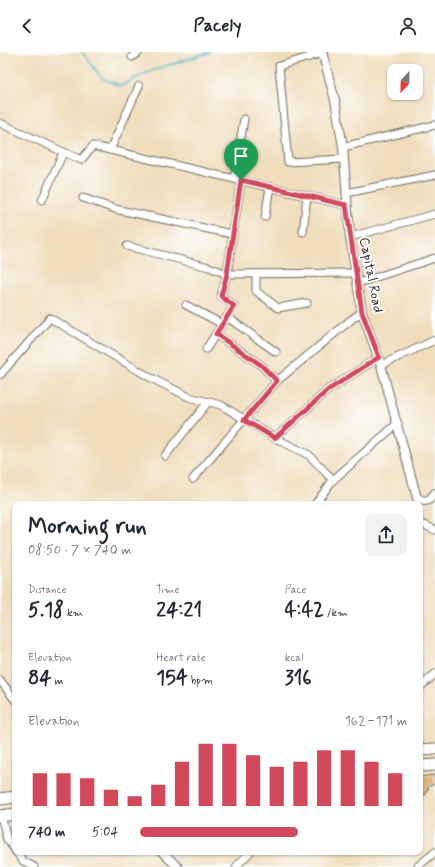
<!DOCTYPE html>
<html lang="en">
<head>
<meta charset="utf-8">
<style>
  body { margin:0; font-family:Mynerve,sans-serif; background:#f2f2f3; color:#1f2937; height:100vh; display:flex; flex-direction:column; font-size:15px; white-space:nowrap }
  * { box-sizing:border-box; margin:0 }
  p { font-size:13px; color:#747a83 }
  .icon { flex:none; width:22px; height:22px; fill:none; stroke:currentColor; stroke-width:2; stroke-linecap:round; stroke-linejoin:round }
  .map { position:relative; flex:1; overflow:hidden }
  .side { position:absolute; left:12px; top:449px; width:411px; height:354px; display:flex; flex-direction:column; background:#fff; border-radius:8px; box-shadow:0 1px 3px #0004 }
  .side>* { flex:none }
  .needle { width:26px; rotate:202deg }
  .tools { position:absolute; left:387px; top:12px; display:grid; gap:8px }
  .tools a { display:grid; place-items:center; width:36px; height:36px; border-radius:8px; background:#fff; box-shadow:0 1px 3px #0004; font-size:20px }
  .pin { position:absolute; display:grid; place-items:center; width:34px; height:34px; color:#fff; margin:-41px -17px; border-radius:50% 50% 50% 0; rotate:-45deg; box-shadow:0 0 4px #0007 }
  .pin .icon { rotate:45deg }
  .round { display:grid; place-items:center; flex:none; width:42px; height:42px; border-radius:8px; background:#f2f2f3 }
  .overview { display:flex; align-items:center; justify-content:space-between; height:68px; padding:0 16px }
  h1 { font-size:22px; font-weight:800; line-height:30px }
  .metrics { display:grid; grid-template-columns:repeat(3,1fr); gap:6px; height:68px; padding:4px 16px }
  .metrics div { display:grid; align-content:center }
  .metrics b { font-size:20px; font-weight:800 }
  .metrics small { font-size:11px; font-weight:400 }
  .metrics p { font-size:11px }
  .chart { height:112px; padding:8px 16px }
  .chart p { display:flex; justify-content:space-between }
  .chart svg { width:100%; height:72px; margin-top:4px; stroke:#d1495b; stroke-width:6 }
  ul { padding:0 16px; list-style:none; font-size:13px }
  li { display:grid; grid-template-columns:64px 48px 1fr; align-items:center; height:30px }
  li i { height:10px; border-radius:5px; background:#d1495b }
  header { display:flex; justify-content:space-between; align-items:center; height:52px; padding:0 16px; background:#fff; font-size:18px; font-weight:800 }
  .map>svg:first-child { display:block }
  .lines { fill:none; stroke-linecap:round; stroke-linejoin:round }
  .stream { stroke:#45b2c2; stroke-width:2 }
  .building { fill:#dbae7c }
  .minor-casing { stroke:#70695e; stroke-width:9 }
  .tertiary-casing { stroke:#70695e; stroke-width:10 }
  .primary-casing { stroke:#70695e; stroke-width:13 }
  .minor { stroke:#fff; stroke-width:7 }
  .tertiary { stroke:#fff; stroke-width:8 }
  .primary { stroke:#fff; stroke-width:11 }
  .route-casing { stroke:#fff; stroke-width:8 }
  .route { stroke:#d1495b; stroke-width:5 }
  .labels { text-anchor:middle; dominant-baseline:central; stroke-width:3.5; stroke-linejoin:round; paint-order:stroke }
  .street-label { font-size:14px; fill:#2b2b2b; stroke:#fff }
</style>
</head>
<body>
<header><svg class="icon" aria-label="back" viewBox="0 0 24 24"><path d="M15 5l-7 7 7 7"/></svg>Pacely<svg class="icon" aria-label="person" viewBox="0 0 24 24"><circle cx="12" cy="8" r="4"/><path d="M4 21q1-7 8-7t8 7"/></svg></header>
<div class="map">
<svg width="435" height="815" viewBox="0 0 435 815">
  <rect width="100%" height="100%" fill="#fff"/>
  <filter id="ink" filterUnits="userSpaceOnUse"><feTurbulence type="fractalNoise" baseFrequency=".025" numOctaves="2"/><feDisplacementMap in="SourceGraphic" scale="8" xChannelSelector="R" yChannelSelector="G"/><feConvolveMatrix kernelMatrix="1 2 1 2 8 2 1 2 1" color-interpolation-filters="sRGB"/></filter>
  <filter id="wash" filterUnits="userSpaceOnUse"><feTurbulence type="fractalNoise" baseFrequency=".012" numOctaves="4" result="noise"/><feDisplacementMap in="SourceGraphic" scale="16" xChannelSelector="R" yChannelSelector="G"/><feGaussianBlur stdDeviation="0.9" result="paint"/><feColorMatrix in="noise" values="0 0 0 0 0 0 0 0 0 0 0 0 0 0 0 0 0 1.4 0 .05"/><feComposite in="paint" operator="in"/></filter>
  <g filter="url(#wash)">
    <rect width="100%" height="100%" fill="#efddbc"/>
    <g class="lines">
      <path class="stream" d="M82,0L102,26L120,34L151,19L210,0"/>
    </g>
    <g id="blocks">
      <path class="building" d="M434,723L435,732L429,734L425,743L420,741V725Z"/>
    </g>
  </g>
  <g filter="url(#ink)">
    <use href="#blocks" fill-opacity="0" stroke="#70695e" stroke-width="1"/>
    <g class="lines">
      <defs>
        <g id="minor">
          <path d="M323,1L279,14L288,110L344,107"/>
          <path d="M132,5L139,0"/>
          <path d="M0,71L81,108L93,94L346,153"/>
          <path d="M343,95L435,73"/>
          <path d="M110,98L139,34"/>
          <path d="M234,127L244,67"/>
          <path d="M346,141L435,123"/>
          <path d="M83,146L115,157L232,182"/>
          <path d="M42,148L63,101"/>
          <path d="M265,165L270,135"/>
          <path d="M303,180L307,144"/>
          <path d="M350,185L435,162"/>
          <path d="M127,194L209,215L227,222L356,221"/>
          <path d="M256,222V239L278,256L307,251"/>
          <path d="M358,231L435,206"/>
          <path d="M186,253L222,272"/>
          <path d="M227,265L276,300"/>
          <path d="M216,282L261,313L277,329"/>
          <path d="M206,297L234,254L221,244L227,222L241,128"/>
          <path d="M381,313L435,288"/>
          <path d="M0,323L50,266L151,326L189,345L221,353L275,386L309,403L333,428"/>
          <path d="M275,386L328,338L379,305"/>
          <path d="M165,404L208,350"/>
          <path d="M193,427L277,329L352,267L362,260"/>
          <path d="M315,452L333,428L398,371"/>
          <path d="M420,471L435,478"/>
          <path d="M0,628L15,648"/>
          <path d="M420,635L435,622"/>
          <path d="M1,764L7,787L15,798"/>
          <path d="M16,800L23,809L34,815"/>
          <path d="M236,815L250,800"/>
          <path d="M417,815L435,800"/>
        </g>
        <g id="tertiary">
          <path d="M322,0L335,48L343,95L350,185L362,260L381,313L417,446L424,449L429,448L435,441"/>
          <path d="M162,800L178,815"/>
        </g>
        <g id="primary">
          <path d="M420,698L435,697"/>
          <path d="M420,714L435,713"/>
          <path d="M0,747L15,745"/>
          <path d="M0,764L15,762"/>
        </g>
      </defs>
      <use href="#minor" class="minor-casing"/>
      <use href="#tertiary" class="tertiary-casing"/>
      <use href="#primary" class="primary-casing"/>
      <use href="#minor" class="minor"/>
      <use href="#tertiary" class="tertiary"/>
      <use href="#primary" class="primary"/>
    </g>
  </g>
  <g class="lines" filter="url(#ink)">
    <defs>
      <path id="route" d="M241,128L346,153L362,260L379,305L328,338L275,386L244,368L277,329L261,313L216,282L234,254L221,244L227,222Z"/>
    </defs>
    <use href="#route" class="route-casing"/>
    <use href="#route" class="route"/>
  </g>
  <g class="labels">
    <g class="street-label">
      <text transform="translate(371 223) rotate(79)">Capital Road</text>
    </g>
  </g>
</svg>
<div class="tools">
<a><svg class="needle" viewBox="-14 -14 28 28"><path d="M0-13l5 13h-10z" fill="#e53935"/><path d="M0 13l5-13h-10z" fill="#747a83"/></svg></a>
</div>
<div class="pin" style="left:241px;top:128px;background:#1e9e55"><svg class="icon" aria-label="arrive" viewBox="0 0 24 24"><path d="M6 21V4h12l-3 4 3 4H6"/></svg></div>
<section class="side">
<div class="overview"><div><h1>Morning run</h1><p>08:50 · 7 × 740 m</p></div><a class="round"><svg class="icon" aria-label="share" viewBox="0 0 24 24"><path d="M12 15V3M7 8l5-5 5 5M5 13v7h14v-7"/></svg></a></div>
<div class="metrics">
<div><p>Distance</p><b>5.18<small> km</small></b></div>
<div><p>Time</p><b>24:21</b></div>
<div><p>Pace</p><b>4:42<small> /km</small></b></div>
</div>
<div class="metrics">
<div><p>Elevation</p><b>84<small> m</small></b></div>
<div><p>Heart rate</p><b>154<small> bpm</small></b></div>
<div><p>kcal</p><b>316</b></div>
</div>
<div class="chart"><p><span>Elevation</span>162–171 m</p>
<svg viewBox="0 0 160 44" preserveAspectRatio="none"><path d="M5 44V24M15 44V24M25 44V27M35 44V34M45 44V38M55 44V31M65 44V17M75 44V6M85 44V6M95 44V13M105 44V20M115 44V17M125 44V10M135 44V10M145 44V17M155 44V24"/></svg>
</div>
<ul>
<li><b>740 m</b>5:04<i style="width:59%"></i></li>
</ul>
</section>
</div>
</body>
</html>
